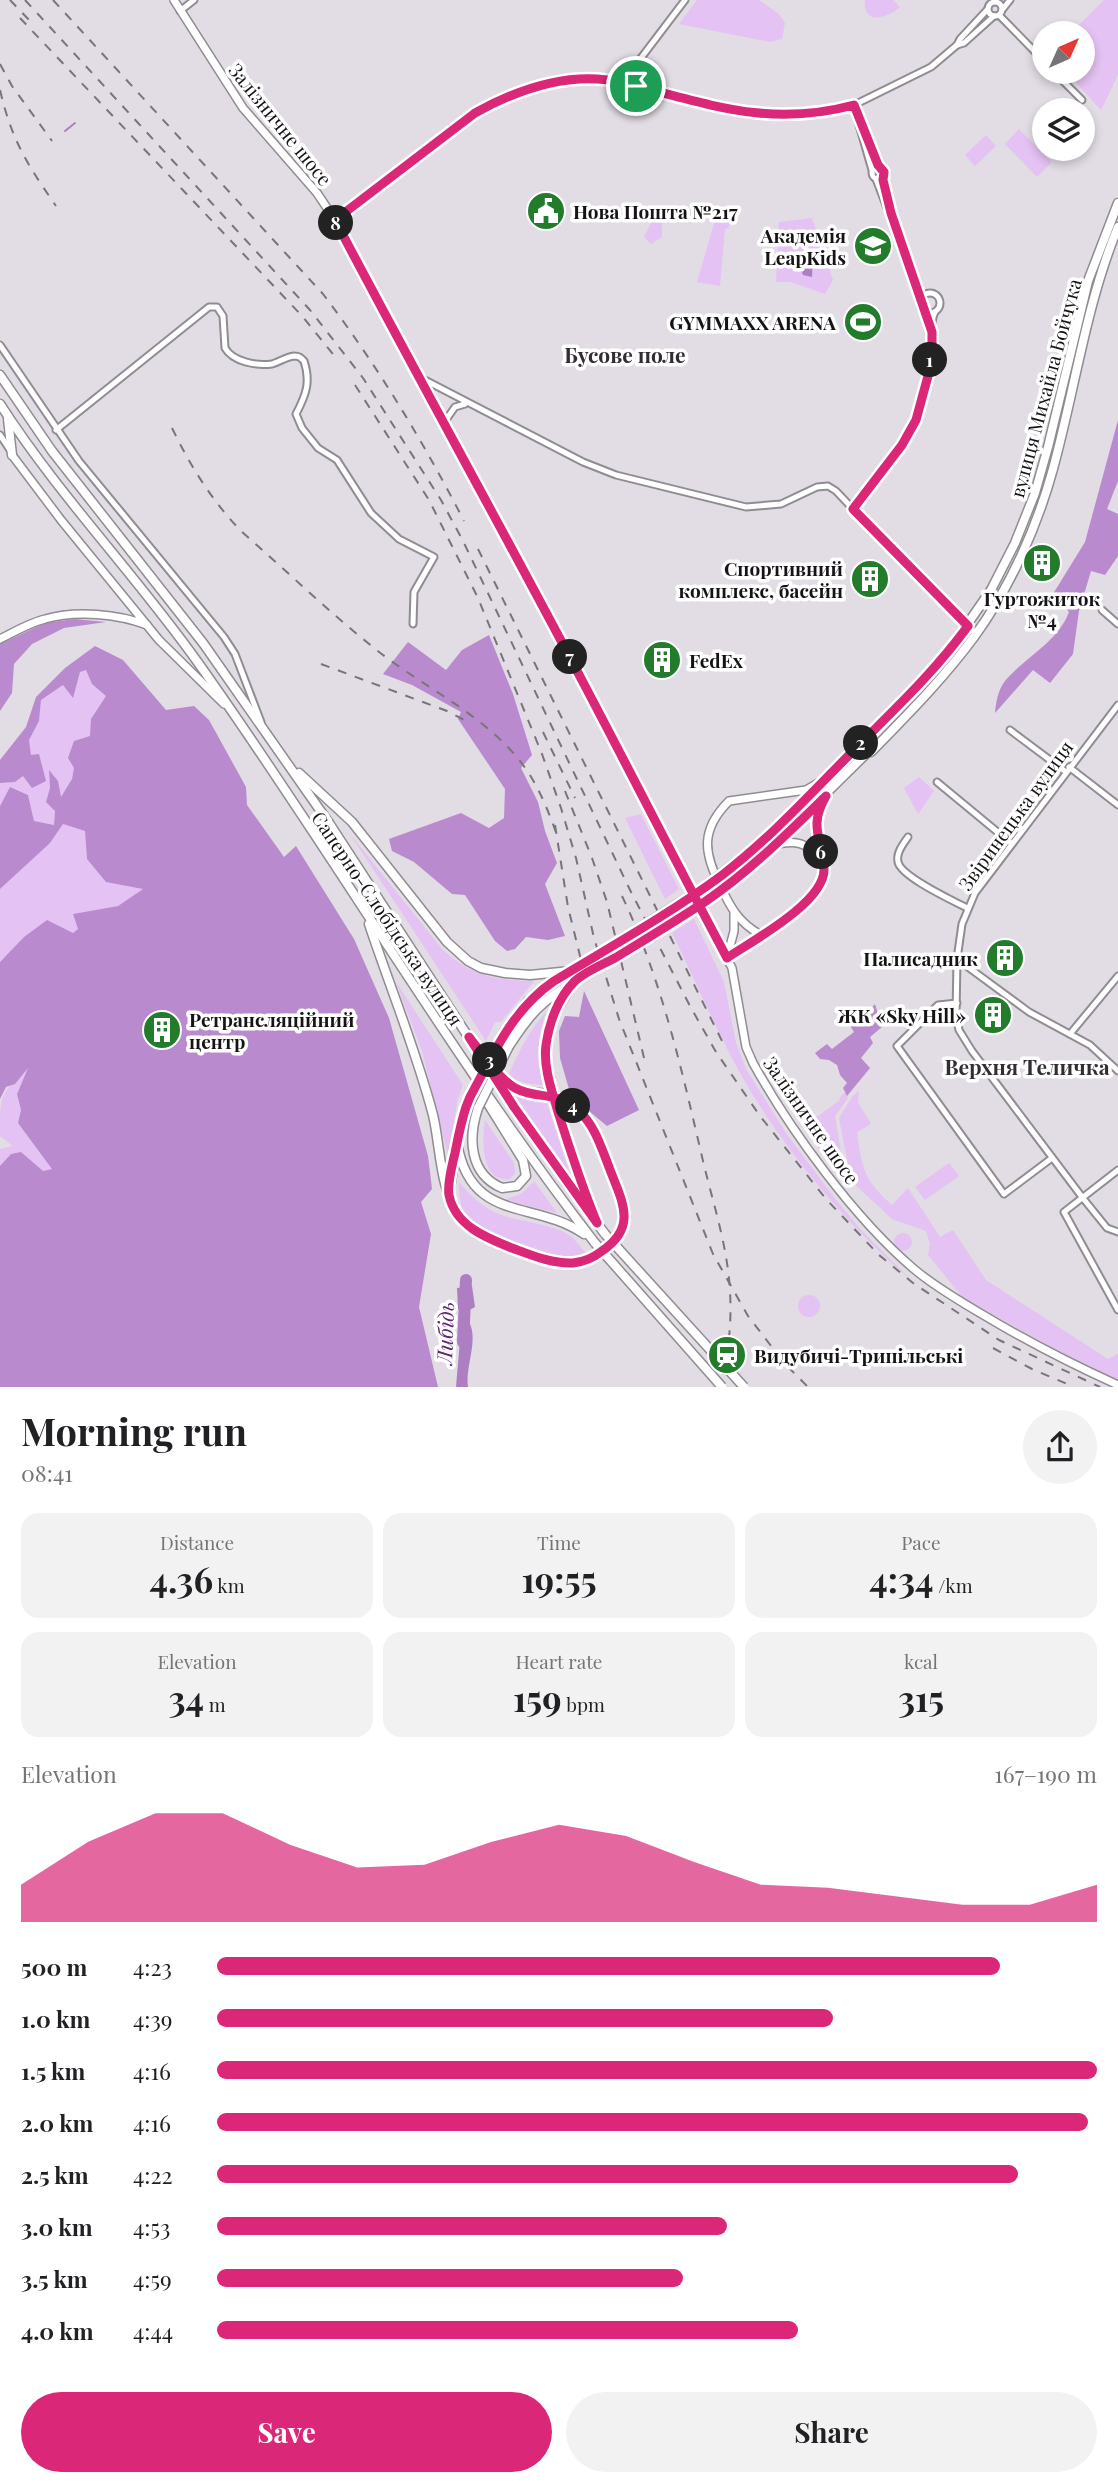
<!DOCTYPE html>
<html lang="en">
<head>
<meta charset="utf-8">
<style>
  body { margin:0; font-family:"Playfair Display",serif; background:#f2f2f2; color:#202124; height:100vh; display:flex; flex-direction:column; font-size:26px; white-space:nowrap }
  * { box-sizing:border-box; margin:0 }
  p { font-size:23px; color:#757577 }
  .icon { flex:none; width:38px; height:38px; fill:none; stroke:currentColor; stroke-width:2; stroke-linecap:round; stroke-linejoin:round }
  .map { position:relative; height:1387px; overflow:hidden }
  .details { display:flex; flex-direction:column; background:#fff; flex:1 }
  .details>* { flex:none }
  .needle { width:46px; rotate:45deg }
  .tools { position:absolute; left:1032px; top:21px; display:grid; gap:14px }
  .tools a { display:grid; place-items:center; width:63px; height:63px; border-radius:50%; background:#fff; box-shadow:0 4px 10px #0003; font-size:35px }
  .pin { position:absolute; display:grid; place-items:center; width:60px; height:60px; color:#fff; margin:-30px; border:4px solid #fff; border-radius:50%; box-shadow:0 2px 7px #0007 }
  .km { position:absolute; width:35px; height:35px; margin:-18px; border-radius:50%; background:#222; color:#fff; font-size:19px; line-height:35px; text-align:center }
  .round { display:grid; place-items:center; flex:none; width:74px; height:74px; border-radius:37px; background:#f2f2f2 }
  .headline { display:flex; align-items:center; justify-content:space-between; height:119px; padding:0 21px }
  h1 { font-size:38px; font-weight:700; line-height:52px }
  .figures { display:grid; grid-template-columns:repeat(3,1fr); gap:10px; height:119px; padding:7px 21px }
  .figures div { display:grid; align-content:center; border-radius:18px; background:#f2f2f2; text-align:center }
  .figures b { font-size:35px; font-weight:700 }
  .figures small { font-size:19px; font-weight:400 }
  .figures p { font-size:19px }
  .chart { height:196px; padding:14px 21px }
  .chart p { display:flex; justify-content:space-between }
  .chart svg { width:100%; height:126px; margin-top:7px; fill:#db2777; opacity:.7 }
  .primary-button { display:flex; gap:14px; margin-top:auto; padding:14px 21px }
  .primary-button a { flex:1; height:80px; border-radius:42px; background:#db2777; color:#fff; font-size:28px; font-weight:700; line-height:80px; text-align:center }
  .primary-button a+a { background:#f2f2f2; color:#202124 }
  ul { padding:0 21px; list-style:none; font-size:23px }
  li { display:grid; grid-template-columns:112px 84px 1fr; align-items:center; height:52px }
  li i { height:18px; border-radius:9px; background:#db2777 }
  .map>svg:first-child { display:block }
  .green { fill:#e4c2f3 }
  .forest { fill:#b98ace }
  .water { fill:#ad7ec1 }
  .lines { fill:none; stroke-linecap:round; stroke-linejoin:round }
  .stream { stroke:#ad7ec1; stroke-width:2 }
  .river { stroke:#ad7ec1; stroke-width:12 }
  .street-casing { stroke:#908c92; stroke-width:9 }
  .secondary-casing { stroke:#908c92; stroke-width:10 }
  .primary-casing { stroke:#908c92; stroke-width:11 }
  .street { stroke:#fff; stroke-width:5 }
  .secondary { stroke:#fff; stroke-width:7 }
  .primary { stroke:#fff; stroke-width:8 }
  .rail { stroke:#787479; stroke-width:2; stroke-dasharray:9 9; stroke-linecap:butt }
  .primary-bridge-casing { stroke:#908c92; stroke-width:11; stroke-linecap:butt }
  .primary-bridge { stroke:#fff; stroke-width:8 }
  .route-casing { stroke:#fff; stroke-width:14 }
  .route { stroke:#db2777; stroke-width:9 }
  .labels { text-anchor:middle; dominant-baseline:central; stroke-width:7; stroke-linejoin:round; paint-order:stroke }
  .street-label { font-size:19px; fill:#151316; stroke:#fff }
  .poi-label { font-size:19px; font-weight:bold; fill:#151316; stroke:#fff; text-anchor:end }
  .neighbourhood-label { font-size:21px; font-weight:bold; fill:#312d33; stroke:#fff }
  .water-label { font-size:21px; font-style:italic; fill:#5e2374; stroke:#fff }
</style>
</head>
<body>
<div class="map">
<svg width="1118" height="1387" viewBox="0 0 1118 1387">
  <rect width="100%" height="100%" fill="#e2dce4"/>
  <g class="green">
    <path d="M697,0H759L779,14L785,23L782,39L770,42L679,24Z"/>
    <path d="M865,0H893L900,7C888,18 862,26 865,0Z"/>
    <path d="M1104,0H1118V75L1101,110L1066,72H1083V33H1071Z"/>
    <path d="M1019,129L1052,162L1037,177L1005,144Z"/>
    <path d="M986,135L996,146L975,166L965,155Z"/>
    <path d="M718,210L731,212L729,228L725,229L720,286L697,282Z"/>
    <path d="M656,213L662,219V237L651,244L644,237Z"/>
    <path d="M812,218L833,280L825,294L791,282H776L779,222Z"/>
    <path d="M86,669L92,684L107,696L91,719V736L74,768L72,779L60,799L49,772L50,788L46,802L55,811L54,825L34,821L28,795L10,787L0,806V783L15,782L31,756L29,739L39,721L41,700L63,685L73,697L80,672Z"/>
    <path d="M919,777L934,791L918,814L904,788Z"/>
    <path d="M641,814L679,889L665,899L625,818Z"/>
    <path d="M63,824L85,831L87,859L143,889L118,906L73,914L78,929L73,933L24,937L0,962V889L50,843Z"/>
    <path d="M350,834L443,950C473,977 495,980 534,981L501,1022H495L486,1041Z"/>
    <path d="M694,919L724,982L736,1043L746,1069L786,1133L833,1196L861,1230L910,1279C848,1226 794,1161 751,1092C721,1042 698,986 672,933Z"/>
    <path d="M396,982L463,1085L458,1098L448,1155L422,1051Z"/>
    <path d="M546,1012C537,1039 536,1056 543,1085C530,1084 517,1083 509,1074C521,1048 527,1034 546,1012Z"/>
    <path d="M30,1065L17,1093L21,1110L18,1123L53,1169L43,1171L0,1166V1149L13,1146L0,1136C0,1093 0,1095 30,1065Z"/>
    <path d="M859,1091L858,1102L871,1124L857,1132C862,1169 864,1180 892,1205L908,1188L940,1237L953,1230L986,1280L1108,1359L1118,1354V1381L1078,1362L963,1298L928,1255L930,1244L926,1231L892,1219L851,1181L839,1118L852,1097Z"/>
    <path d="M845,1092L848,1098L835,1116L845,1177L827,1160L803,1127L840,1100L839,1098Z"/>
    <path d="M516,1097L546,1100L570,1175Z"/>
    <path d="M485,1120L514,1163L515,1173L510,1179C480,1183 482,1139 485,1120Z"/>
    <path d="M949,1163L959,1176L925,1200L915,1187Z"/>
    <path d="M534,1181L557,1213L504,1200L521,1194Z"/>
    <path d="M459,1182C496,1226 514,1214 562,1231L572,1237L586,1253C578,1257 569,1259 560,1258C540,1255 476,1230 465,1214C459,1205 459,1193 459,1182Z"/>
    <circle cx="903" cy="1242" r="9"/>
    <circle cx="809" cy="1306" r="11"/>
  </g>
  <g class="forest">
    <path d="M1118,420V481L1107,509L1118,514V556L1105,575L1091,571L1079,611L1073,654L1050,683L1033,670L995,713C996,702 998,690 1005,681C1025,657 1058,642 1069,612L1053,594L1085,542Z"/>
    <path d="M75,619L106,622L64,628L32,644L14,664L12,693L0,711V644L45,623Z"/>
    <path d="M489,635L513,694L532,755L521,768L538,802L545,831L557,863L545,884L565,936L548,940L526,937L515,949L507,951L495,941L465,895L452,894L414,862L392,851L389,839L461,813L489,828L504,818L505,789L458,719L461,712L412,685L383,674L408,642L446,670L462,650Z"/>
    <path d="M95,646L123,660L166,710L194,706L209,720L246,787L247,805L284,857L296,846L354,939L389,1018L428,1156L432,1189L421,1202L431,1234L419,1307L438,1387H0V1166L11,1154L21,1152L43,1171L52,1169L18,1123L21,1110L17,1094L28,1068L15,1084L6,1087L0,1099V962L24,937L47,920L73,933L78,929L73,914L118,906L143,889L106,882L87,859L85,831L63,824L50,843L0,889V806L10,787L28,795L34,821L54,825L55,811L46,802L50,788L49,770L58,781L61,797L72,779L74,768L68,758L74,741L90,736L91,719L106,696L92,684L86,670L80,672L73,698L63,685L41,700L39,721L29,740L31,755L39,754L46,781L32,788L23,776L15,782L0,783V760L26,727L36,697L65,668Z"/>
    <path d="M584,991L639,1110L607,1126L571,1096L560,1058L559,1031L565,1016L579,1017Z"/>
    <path d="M875,1004L882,1027L870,1037L873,1043L861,1058L870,1068L847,1096L843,1088L847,1083L840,1075L837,1065L829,1060L820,1059L815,1053L827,1044L832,1049L854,1032L849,1024L867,1013Z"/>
  </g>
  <g class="water">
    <path d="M806,251L813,253L812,277L803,275L798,261Z"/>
    <path d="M472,1286L475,1307C469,1311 464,1312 458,1309L457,1288Z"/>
    <path d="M469,1322C479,1340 465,1366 468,1387H456L461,1328Z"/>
  </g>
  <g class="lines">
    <path class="stream" d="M65,131L75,123"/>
    <path class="river" d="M463,1342L466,1280"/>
    <defs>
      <g id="street">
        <circle cx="995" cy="9" r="7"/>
        <path d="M1002,10L1010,0"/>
        <path d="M180,11L194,0"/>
        <path d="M999,15L1045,62"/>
        <path d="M957,45L964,43L994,16"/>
        <path d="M1054,72L1082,100"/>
        <circle cx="630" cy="85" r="6"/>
        <path d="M633,79L641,58L685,0"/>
        <path d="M636,86L745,113L786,116L831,111L854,105L931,67L957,45L960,39L987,10"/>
        <path d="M854,105L878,165L882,168"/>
        <path d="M859,125L872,170"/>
        <circle cx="878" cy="173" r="6"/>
        <path d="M883,176L891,213L921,301"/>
        <path d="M876,179L887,208"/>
        <path d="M335,220L475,113C520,89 573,70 624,83"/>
        <circle cx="930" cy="303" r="10"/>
        <path d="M0,345L79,461L224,637L235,654L261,722"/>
        <path d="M421,378L583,462L616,475L746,507L781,504L817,487L828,486L836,491L911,570L976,634"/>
        <path d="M443,424L455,407L465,404"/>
        <path d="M56,430L209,307H217L223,316L225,348C233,362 257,366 272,364C279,362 286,357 294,356C299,356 300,357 304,361C311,382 306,395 296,414L302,428L318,448L337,460L371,513L399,539L434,557L414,592L413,624"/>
        <path d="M0,435L10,450"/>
        <path d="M853,509C889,467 916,431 928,376C931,361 929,321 935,312"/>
        <path d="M1102,610L1118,624"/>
        <path d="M1118,705L975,893L962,924L957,959L956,1016L959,1030L972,1051L1082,1197L1107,1228L1118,1232"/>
        <path d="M1010,730L1066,772"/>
        <path d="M1069,767L1118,805"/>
        <path d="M937,782L1012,844"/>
        <path d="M908,837C903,844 896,853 898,862C901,877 954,901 967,908"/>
        <path d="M957,959L1029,1012L1090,1045L1118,1071"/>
        <path d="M957,1003L938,1005L897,1046L1004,1194L1052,1158"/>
        <path d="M1070,1034L1118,976"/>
        <path d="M1118,1170L1064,1212L1118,1310"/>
      </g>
      <g id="secondary">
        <path d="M174,0L243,108L317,193L335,220L685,876L732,968L746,1047L753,1063C790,1130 855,1219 914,1269C934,1286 958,1300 980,1313C1025,1340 1071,1364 1118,1385"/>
        <path d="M12,455L61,520L159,640L224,704"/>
        <path d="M0,639C14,632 29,623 45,619C76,610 118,614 147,625"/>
        <path d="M775,845C796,839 808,843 822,861"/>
        <path d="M761,935C739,923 730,907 720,885C703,852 701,829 729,801L806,790L818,783"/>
        <path d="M727,958C752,941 825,900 823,869C822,838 808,827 826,796"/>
        <path d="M727,958L734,931V913"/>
      </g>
      <g id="primary">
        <path d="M0,375L52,451L203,643L329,823L514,1107L568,1185L605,1234"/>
        <path d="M0,404C59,496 136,575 199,664C334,854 452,1058 595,1243"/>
        <path d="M8,419L12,455"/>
        <path d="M299,773L352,822L447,942L468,961L481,968L505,973L530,975L571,971"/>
        <path d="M754,849L905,701L944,658L991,590L1015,543L1035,493L1048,447L1088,281L1118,203"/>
        <path d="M759,859L868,752H871C907,715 943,679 974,637C1010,588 1037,527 1053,469C1075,389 1086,304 1118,227"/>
        <path d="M369,924C390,987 416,1050 433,1115C441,1148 439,1193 463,1221C477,1237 498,1243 518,1250C553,1263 581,1273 611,1244C621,1235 626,1225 625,1211C623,1198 615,1184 611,1171C605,1155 600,1137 590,1123C579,1108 564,1098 547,1094C536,1092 526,1093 516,1088C507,1084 500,1074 493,1066"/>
        <path d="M503,1037L528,1001L565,974"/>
        <path d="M509,1046C530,1014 541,1001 574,982"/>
        <path d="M546,1062C546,1027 554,1012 573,984"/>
        <path d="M478,1108C468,1138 469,1174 502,1188L517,1186L526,1176L523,1160L482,1094"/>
        <path d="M559,1116L576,1171L591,1211"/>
        <path d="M457,1143C471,1224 533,1199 584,1234"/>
        <path d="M450,1188L460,1124L470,1097"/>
      </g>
    </defs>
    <use href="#street" class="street-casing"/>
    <use href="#secondary" class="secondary-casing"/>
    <use href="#primary" class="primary-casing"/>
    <use href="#street" class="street"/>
    <use href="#secondary" class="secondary"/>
    <use href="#primary" class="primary"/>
    <g class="rail">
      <path d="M10,0L31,22"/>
      <path d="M25,0L310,310L363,378L441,500L463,541L631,892L690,1006L716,1052L760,1116L826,1199L879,1255L913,1283L999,1340L1100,1387"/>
      <path d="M53,0L323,294C377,365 423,441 464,521"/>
      <path d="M20,18L303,317L337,359"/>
      <path d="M0,64L12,86L52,141"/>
      <path d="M0,90C12,141 27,164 56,206"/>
      <path d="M355,385L429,500L478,598L542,754L561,808L576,858L594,938L619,1019L713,1254L748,1316L785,1364L808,1387"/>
      <path d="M172,428C191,467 212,501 242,532C289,573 334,617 383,655C432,692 493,720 528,772C541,792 549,813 557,835"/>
      <path d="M478,549L725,1047"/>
      <path d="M321,664L447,711L464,720"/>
      <path d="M543,732L575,798"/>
      <path d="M565,791L592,858L607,902L645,1062"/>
      <path d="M555,825L568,907L581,960"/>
      <path d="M622,896C662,980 682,1071 703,1161C713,1203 728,1248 730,1292C732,1324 728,1356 720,1387"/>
      <path d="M993,1348L1032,1369L1072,1386"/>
    </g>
    <defs>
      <g id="primary-bridge">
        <path d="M571,971L700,890L754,849"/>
        <path d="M574,982L706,901L759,859"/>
        <path d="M546,1062L559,1116"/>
        <path d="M470,1097L503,1037"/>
        <path d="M478,1108L509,1046"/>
        <path d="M605,1234L744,1387"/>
        <path d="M595,1243L722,1387"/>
      </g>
    </defs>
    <use href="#primary-bridge" class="primary-bridge-casing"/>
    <use href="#primary-bridge" class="primary-bridge"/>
  </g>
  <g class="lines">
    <defs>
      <path id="route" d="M636,86C715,106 772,127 854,105L878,165L884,172L883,180L891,213L932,332V352L928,376L916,420L902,445L853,509L968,626C934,672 900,704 860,744C815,789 772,837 721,876C668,915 610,947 554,981C512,1010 494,1053 470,1097L466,1107C461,1122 458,1138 455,1153C452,1166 447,1183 449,1195C455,1226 487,1238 512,1248C531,1255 552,1264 573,1263C584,1262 593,1258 602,1251C639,1226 621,1200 609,1167C601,1147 595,1126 579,1111C557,1090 537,1100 515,1088C499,1079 481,1052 469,1037L514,1107L597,1223C582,1187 570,1150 558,1112C552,1091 543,1067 546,1045C549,1023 558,998 574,982C584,972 602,965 615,958C646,939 676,921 706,901C750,871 788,833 826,796C808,827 822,837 824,869C825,902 752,941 727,958C679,868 633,777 585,686C503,530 417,376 335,220L475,113C520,88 573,70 624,83L631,79L634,80L636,86"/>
    </defs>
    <use href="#route" class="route-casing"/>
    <use href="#route" class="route"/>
  </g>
  <defs>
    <symbol id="civic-disc" viewBox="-11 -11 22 22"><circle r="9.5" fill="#227c2b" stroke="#fff"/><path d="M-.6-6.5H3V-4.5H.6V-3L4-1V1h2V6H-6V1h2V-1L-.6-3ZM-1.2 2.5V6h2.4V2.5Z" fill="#fff"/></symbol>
    <symbol id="school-disc" viewBox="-11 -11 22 22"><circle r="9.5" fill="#227c2b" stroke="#fff"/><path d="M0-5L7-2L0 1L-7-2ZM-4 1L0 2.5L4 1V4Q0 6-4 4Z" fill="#fff"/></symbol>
    <symbol id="stadium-disc" viewBox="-11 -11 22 22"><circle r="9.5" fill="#227c2b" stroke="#fff"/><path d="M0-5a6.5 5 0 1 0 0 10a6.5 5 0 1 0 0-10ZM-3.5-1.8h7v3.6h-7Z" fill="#fff"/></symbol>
    <symbol id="building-disc" viewBox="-11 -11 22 22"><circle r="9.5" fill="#227c2b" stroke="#fff"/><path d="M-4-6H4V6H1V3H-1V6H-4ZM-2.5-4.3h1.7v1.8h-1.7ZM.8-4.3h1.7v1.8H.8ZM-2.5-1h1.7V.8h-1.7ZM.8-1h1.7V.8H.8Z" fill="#fff"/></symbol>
    <symbol id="station-disc" viewBox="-11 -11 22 22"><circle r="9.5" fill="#227c2b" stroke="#fff"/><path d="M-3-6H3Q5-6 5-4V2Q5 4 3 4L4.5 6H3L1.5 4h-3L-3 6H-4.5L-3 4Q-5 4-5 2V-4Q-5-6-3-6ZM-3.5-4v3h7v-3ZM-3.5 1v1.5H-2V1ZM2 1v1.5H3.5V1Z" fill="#fff"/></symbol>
  </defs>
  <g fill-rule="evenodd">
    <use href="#civic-disc" x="524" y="189" width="44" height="44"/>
    <use href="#school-disc" x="851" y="224" width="44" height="44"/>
    <use href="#stadium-disc" x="841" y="300" width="44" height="44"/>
    <use href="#building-disc" x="1020" y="541" width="44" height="44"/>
    <use href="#building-disc" x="848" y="557" width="44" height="44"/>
    <use href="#building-disc" x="640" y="638" width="44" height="44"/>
    <use href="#building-disc" x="983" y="936" width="44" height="44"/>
    <use href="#building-disc" x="971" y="993" width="44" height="44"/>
    <use href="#building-disc" x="140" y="1008" width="44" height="44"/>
    <use href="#station-disc" x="705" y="1333" width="44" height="44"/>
  </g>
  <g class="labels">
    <g class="street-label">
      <text transform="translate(281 124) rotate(51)">Залізничне шосе</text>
      <text transform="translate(1045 388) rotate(-75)">вулиця Михайла Бойчука</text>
      <text transform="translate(1015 815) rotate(-54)">Звіринецька вулиця</text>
      <text transform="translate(388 918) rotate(56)">Саперно-Слобідська вулиця</text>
      <text transform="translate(812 1120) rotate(55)">Залізничне шосе</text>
    </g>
    <g class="poi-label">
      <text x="573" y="211" text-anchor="start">Нова Пошта №217</text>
      <text x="846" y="235">Академія<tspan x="846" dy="22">LeapKids</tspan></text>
      <text x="836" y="322">GYMMAXX ARENA</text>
      <text x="843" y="568">Спортивний<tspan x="843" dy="22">комплекс, басейн</tspan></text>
      <text x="1042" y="598" text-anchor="middle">Гуртожиток<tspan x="1042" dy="22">№4</tspan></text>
      <text x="689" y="660" text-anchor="start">FedEx</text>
      <text x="978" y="958">Палисадник</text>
      <text x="966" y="1015">ЖК «Sky Hill»</text>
      <text x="189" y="1019" text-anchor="start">Ретрансляційний<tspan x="189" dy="22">центр</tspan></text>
      <text x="754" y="1355" text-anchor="start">Видубичі-Трипільські</text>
    </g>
    <g class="neighbourhood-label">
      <text x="625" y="354">Бусове поле</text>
      <text x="1027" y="1066">Верхня Теличка</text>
    </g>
    <g class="water-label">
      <text transform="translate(444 1333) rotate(-88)">Либідь</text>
    </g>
  </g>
</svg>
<div class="tools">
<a><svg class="needle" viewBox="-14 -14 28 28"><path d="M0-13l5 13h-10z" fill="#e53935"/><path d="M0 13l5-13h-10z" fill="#757577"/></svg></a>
<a><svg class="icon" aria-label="layers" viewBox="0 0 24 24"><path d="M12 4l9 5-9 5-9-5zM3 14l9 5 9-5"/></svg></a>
</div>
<div class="pin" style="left:636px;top:86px;background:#1e9e55"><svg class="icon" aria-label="arrive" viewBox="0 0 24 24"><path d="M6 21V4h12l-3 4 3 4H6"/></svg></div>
<b class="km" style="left:930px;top:360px">1</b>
<b class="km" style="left:861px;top:743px">2</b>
<b class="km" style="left:490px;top:1060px">3</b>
<b class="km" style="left:573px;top:1106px">4</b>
<b class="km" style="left:821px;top:852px">6</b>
<b class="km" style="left:570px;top:657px">7</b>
<b class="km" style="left:336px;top:223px">8</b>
</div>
<section class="details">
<div class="headline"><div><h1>Morning run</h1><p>08:41</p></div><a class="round"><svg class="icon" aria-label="share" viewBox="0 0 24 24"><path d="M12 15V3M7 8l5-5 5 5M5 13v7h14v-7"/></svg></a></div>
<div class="figures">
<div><p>Distance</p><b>4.36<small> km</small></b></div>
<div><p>Time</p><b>19:55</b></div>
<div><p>Pace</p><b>4:34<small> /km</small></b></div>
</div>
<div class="figures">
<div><p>Elevation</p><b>34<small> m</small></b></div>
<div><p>Heart rate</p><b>159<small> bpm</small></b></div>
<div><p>kcal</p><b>315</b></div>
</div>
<div class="chart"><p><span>Elevation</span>167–190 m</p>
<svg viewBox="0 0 160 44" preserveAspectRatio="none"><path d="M0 44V31L10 16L20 6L30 6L40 17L50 25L60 24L70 16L80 10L90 14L100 23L110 31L120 32L130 35L140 38L150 38L160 31V44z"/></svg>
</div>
<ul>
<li><b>500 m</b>4:23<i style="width:89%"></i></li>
<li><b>1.0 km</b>4:39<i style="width:70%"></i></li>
<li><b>1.5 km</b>4:16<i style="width:100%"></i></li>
<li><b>2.0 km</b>4:16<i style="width:99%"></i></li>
<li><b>2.5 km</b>4:22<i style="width:91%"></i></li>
<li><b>3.0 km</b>4:53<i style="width:58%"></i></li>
<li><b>3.5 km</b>4:59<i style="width:53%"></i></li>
<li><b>4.0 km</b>4:44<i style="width:66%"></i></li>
</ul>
<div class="primary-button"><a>Save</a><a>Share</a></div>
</section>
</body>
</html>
